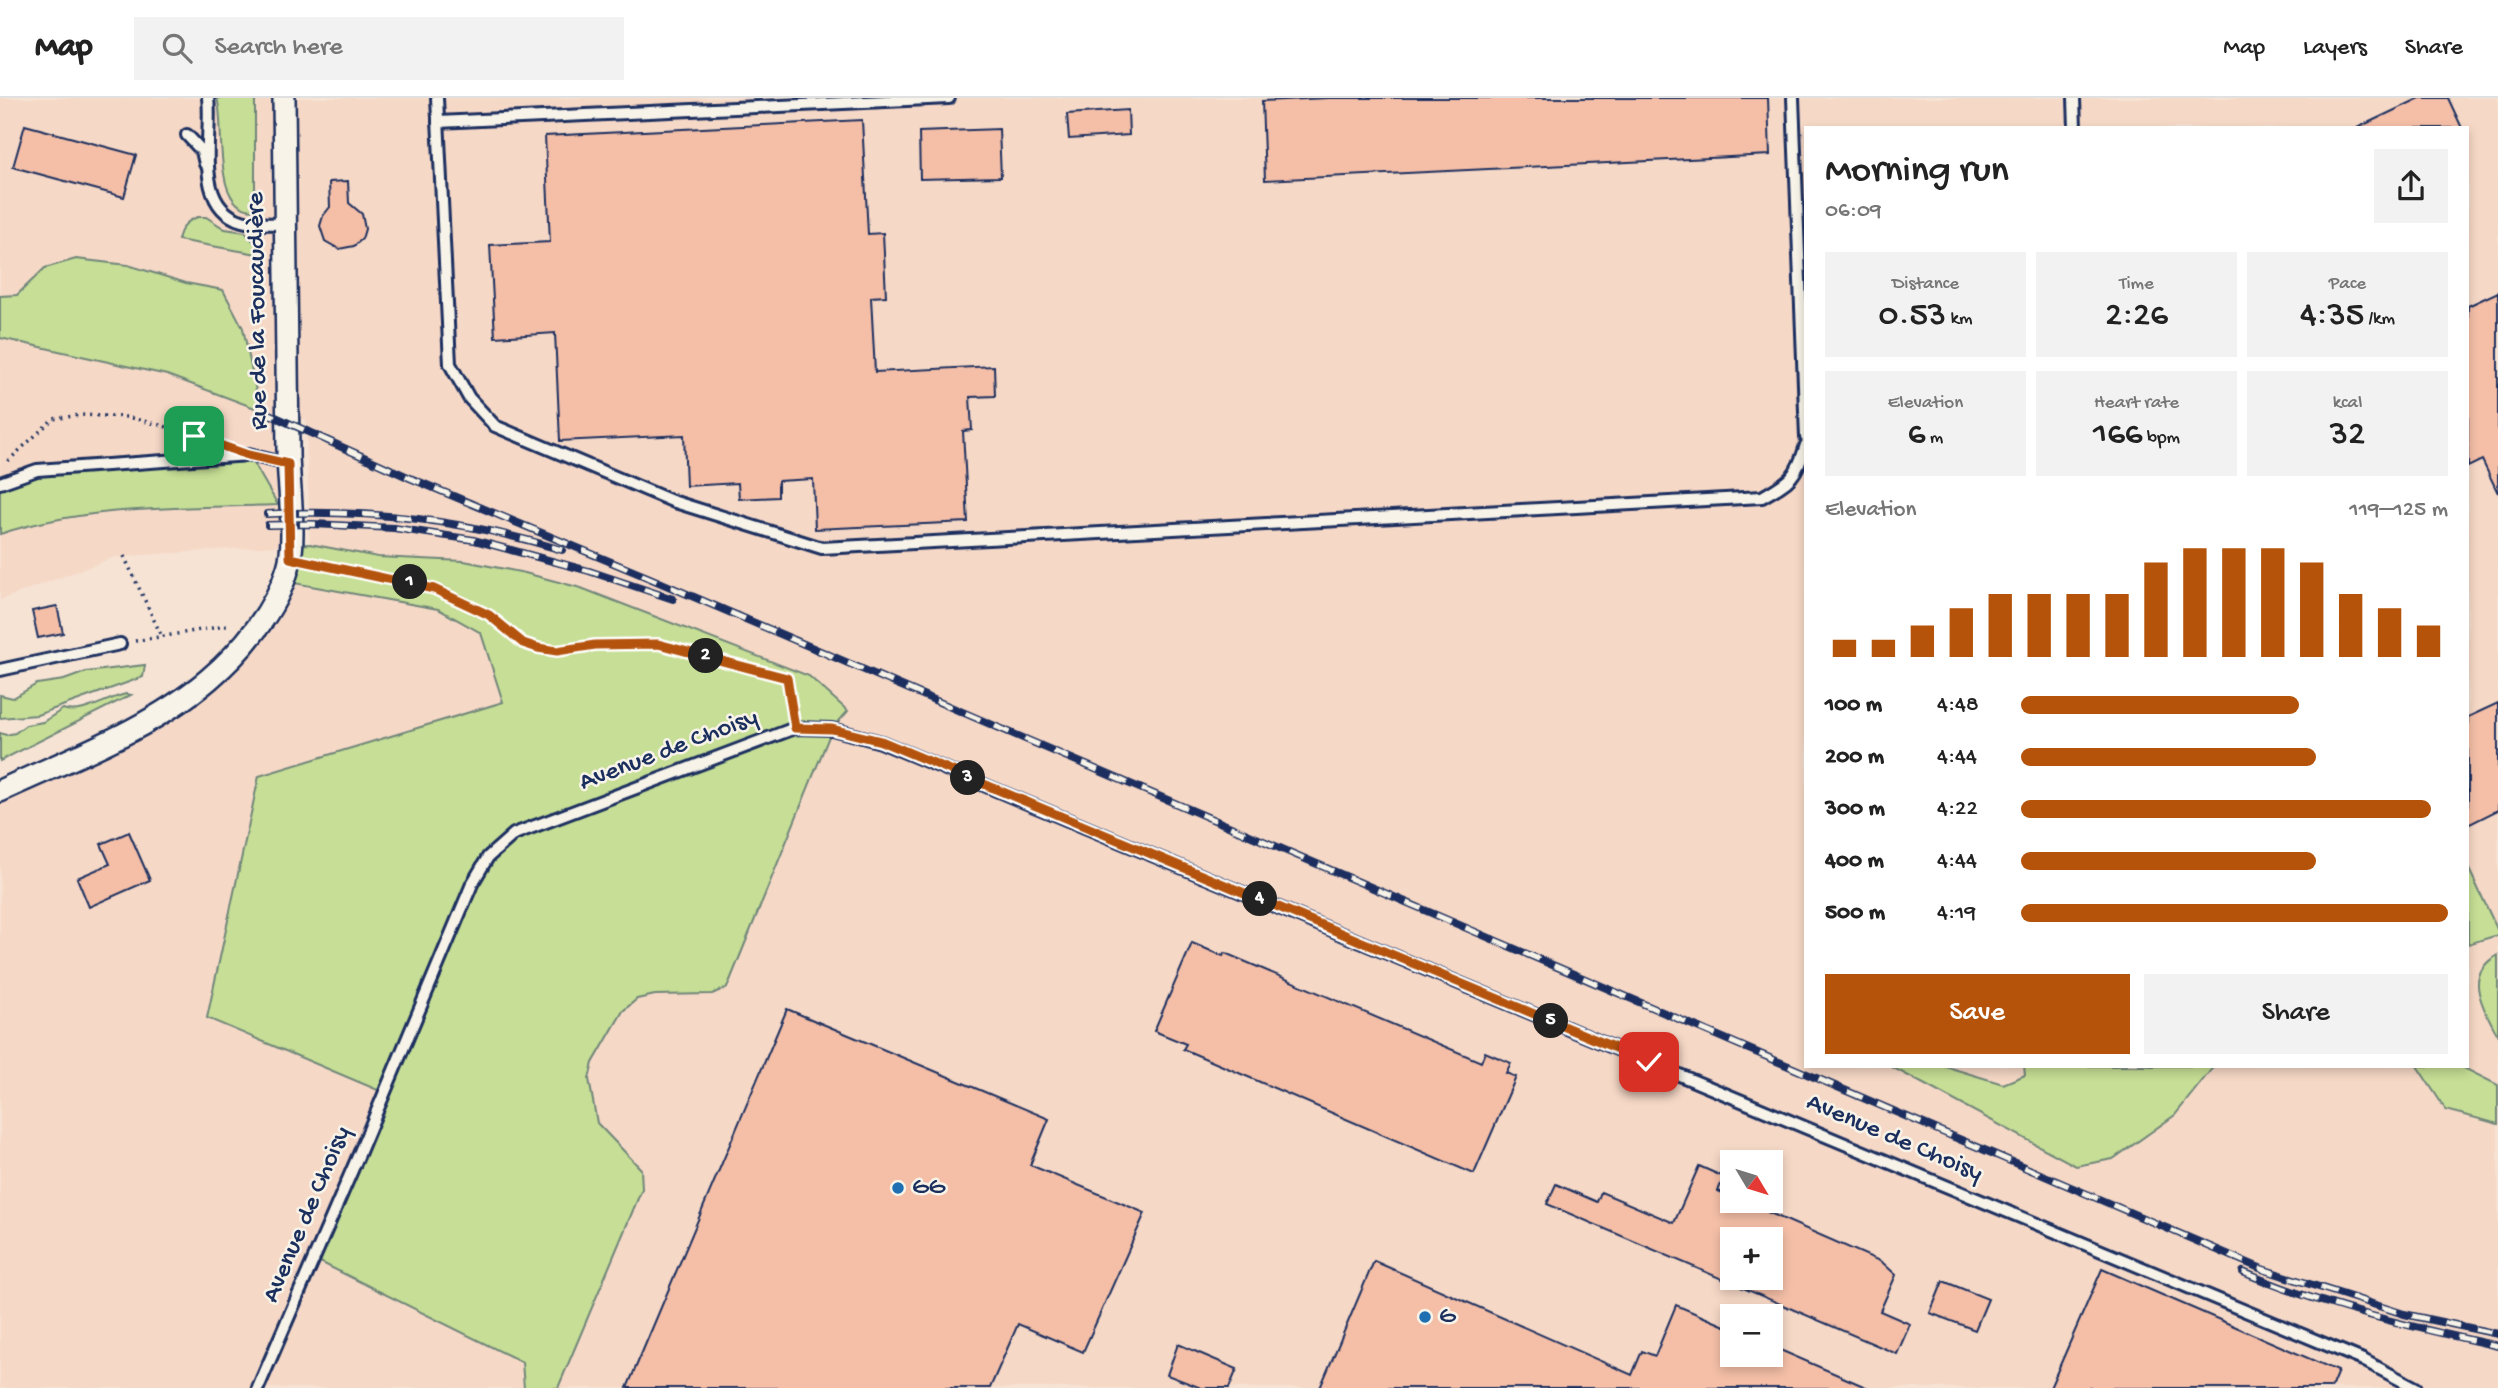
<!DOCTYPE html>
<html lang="en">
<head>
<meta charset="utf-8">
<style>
  body { margin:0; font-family:"Gochi Hand",sans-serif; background:#f2f2f2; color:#222; height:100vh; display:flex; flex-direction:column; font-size:26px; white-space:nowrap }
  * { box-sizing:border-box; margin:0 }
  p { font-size:23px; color:#767676 }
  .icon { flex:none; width:38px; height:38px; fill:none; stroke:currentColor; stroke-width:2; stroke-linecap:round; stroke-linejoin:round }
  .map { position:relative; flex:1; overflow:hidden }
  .drawer { position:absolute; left:1804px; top:28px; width:665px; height:942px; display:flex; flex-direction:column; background:#fff; border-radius:0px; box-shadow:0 4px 10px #0003 }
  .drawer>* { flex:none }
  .needle { width:46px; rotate:128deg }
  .fabs { position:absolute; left:1720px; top:1052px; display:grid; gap:14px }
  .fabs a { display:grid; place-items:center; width:63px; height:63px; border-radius:0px; background:#fff; box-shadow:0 4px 10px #0003; font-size:35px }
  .pin { position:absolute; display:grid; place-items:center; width:60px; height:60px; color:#fff; margin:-30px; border-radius:14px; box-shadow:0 4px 10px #0006 }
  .km { position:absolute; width:35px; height:35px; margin:-18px; border-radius:50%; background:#222; color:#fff; font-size:19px; line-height:35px; text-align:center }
  .round { display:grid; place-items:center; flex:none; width:74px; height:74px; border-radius:0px; background:#f2f2f2 }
  .summary { display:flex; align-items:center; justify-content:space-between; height:119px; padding:0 21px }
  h1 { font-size:38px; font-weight:600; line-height:52px }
  .figures { display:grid; grid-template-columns:repeat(3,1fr); gap:10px; height:119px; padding:7px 21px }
  .figures div { display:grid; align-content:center; border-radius:0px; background:#f2f2f2; text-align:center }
  .figures b { font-size:35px; font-weight:600 }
  .figures small { font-size:19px; font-weight:400 }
  .figures p { font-size:19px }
  .chart { height:196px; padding:14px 21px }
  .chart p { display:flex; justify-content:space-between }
  .chart svg { width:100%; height:126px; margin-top:7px; stroke:#b45309; stroke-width:6 }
  .action { display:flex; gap:14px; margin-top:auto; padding:14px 21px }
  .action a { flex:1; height:80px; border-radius:0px; background:#b45309; color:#fff; font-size:28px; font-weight:600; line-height:80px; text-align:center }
  .action a+a { background:#f2f2f2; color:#222 }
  ul { padding:0 21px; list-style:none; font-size:23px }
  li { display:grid; grid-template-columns:112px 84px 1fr; align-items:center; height:52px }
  li i { height:18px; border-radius:9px; background:#b45309 }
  header { display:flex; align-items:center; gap:42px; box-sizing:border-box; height:98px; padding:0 35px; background:#fff; border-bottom:2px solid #e0e0e0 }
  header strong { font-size:33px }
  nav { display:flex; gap:38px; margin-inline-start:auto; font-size:24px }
  .search { width:490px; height:63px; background:#f2f2f2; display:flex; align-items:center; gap:18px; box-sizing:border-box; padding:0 24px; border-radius:0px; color:#767676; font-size:26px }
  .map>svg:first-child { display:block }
  .built { fill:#f6d8c6; fill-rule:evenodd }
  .green { fill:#c6de95; stroke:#70867a; stroke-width:2 }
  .building { fill:#f5bfa7; stroke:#1b2f5e; stroke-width:2; fill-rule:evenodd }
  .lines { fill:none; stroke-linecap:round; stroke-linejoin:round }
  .service-casing { stroke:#1b2f5e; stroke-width:16 }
  .minor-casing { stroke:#1b2f5e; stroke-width:26 }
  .path { stroke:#1b2f5e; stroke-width:3.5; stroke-dasharray:2 5; stroke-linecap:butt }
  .service { stroke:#f7f3e8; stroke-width:10 }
  .minor { stroke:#f7f3e8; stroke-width:21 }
  .rail-casing { stroke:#1b2f5e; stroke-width:8 }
  .rail { stroke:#f7f3e8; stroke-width:5; stroke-dasharray:16; stroke-linecap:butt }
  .route-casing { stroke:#fff; stroke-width:14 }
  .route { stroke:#b45309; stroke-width:9 }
  .poi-dot { fill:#1f6fb2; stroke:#f7f3e8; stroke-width:2.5 }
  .labels { text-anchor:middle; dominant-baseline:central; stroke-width:5; stroke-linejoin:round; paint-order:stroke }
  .street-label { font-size:26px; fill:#1b2f5e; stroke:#f7f3e8 }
  .poi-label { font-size:26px; fill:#1b2f5e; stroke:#f7f3e8; text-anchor:start }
</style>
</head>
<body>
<header>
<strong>Map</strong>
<div class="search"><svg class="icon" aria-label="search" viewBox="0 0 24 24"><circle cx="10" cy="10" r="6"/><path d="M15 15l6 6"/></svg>Search here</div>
<nav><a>Map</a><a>Layers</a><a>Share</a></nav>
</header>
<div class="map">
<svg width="2498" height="1290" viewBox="0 0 2498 1290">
  <rect width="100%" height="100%" fill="#f6e3d4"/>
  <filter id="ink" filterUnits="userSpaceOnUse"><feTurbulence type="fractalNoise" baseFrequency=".0143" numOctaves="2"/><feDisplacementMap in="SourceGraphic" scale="14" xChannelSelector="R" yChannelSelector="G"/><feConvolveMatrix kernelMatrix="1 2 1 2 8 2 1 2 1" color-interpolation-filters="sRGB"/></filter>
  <g filter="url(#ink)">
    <path class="built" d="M0,0H2498V1290H0V693L188,597L283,483L438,511L481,535L504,604L809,578L581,490L525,475L464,463L378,459L310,446L306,321L288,324L291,447L115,459L0,502ZM1806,30H2468V968H1806ZM1732,1064H1771V1102H1732ZM1732,1141H1771V1180H1732ZM1732,1218H1771V1256H1732Z"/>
    <g class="green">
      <path d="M217,0H255V112C210,113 226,26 217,0Z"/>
      <path d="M198,119H206L225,131L245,134L256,146L257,156L178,142C181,129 186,123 198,119Z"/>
      <path d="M76,161L128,167L186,185L223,192L243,230L260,312L167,277L0,240V198L17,197L45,170Z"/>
      <path d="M249,357L278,407C186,410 88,407 0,436V385L37,372Z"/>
      <path d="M310,446L378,459L464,463L525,475L581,490L809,578L848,613L832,631L727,890L712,896L655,897L637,901L623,913L593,965L589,981L597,1025L641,1071L642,1091L558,1290H524L522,1264L314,1161L385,995L207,920L259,678L503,604L481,535L438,511L283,483L291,447Z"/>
      <path d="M145,567L143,579L37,617L0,620V597L13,600L37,586L64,582L86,574Z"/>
      <path d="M126,596L131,597L0,663V635L6,637L15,635L26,627L43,624L63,611C81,618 107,600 126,596Z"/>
      <path d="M2468,769L2498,833V837L2468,846Z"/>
      <path d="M2498,857V938C2484,910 2461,877 2498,857Z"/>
      <path d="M1890,968H1944L2003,986L2025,977L2024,968H2214L2175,1017L2113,1061L2076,1068Z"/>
      <path d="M2417,968H2460L2498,987V1026L2446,1012Z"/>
    </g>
    <g class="building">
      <path d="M1329,0H1768L1770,57L1265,82L1262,3Z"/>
      <path d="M2420,0H2448L2462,30H2357Z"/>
      <path d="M1128,12L1129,37L1069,41L1067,16Z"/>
      <path d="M862,22L868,136L883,135L886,198L871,199L875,274L994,268L995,298L970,299L972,332L963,333L968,424L815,431L813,381L778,383V399L739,401L738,385L686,388L684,337L560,343L555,235L495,239L490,147L550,144L545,38Z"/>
      <path d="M25,27L136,57L124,99L13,69Z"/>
      <path d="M999,31L1001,79L920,81L919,34Z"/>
      <path d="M348,83L349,105L362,116L365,131L362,141L354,148L339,151L325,143L320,128L323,118L330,109L329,84Z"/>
      <path d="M2498,194V395L2482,362L2468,369V208Z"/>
      <path d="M57,508L63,535L38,540L32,513Z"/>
      <path d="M2498,605V712L2468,727V619Z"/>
      <path d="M129,734L150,782L89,809L77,780L110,766L101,746Z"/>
      <path d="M1192,845L1223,858L1225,855L1481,964L1485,954L1511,965L1506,975L1516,979L1474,1076L1183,951L1186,946L1154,933Z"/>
      <path d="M787,911L1049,1021L1030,1067L1145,1115L1083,1254L1018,1226L990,1290H627Z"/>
      <path d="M1699,1068L1724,1079L1718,1093L1732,1099V1102H1740L1882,1164L1896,1177L1880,1213L1910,1226L1897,1256L1547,1106L1556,1086L1597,1104L1601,1094L1674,1125ZM1732,1141H1771V1180H1732Z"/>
      <path d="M1374,1163L1632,1277L1642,1253L1655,1258L1676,1207L1732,1231V1256H1771V1248L1868,1290H1320Z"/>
      <path d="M2102,1171L2338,1273L2331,1290H2050Z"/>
      <path d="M1943,1183L1988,1201L1975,1232L1930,1215Z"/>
      <path d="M1178,1246L1237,1271L1229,1290H1201L1167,1277Z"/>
    </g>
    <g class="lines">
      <defs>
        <g id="service">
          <path d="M208,0C213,38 192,108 242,123C254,127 272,125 285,126"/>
          <path d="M437,0L450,266L469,300L495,328L672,403L822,450L1762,399C1790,383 1796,380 1806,347"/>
          <path d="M1793,0L1806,339"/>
          <path d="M2074,0L2075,30"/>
          <path d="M438,24L949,0"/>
          <path d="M187,37L202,53L205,66"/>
          <path d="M0,385L37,372L249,357L288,366"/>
          <path d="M0,572L120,546"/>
          <path d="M258,1290L359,1056L472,786L488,759L514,736L795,630L832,631L881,644L2363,1262L2416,1290"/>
        </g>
        <path id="minor" d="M0,693C71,660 149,632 209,581C242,553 276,512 288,470C297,443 288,385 288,354C287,236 285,118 284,0"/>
      </defs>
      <use href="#service" class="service-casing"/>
      <use href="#minor" class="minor-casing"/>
      <g class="path">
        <path d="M8,363L53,321L81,317L127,319L164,328L207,343"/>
        <path d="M124,458L162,539"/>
        <path d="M311,465L434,491L489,517L523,545L539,550L557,553L595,547L658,546L787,580L792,614"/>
        <path d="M135,543L231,527"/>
      </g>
      <use href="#service" class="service"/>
      <use href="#minor" class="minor"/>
      <defs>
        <g id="rail">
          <path d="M260,312L410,380L652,481L2262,1171L2404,1216L2498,1236"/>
          <path d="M267,416C368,411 466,422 562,452"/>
          <path d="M268,427L313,426L394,430L474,442L589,473L673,501"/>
          <path d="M2243,1174C2324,1209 2412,1229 2498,1248"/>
        </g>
      </defs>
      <use href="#rail" class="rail-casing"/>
      <use href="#rail" class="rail"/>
    </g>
  </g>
  <g class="lines" filter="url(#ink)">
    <defs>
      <path id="route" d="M194,338L248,357L288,366L290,460L434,491L489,517L523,545L538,550L557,553L595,547L658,546L787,580L795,630L832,631L881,643L1649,964"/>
    </defs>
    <use href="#route" class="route-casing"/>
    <use href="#route" class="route"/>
  </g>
  <g class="poi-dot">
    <circle cx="898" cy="1090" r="7"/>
    <circle cx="1425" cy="1219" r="7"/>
  </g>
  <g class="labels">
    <g class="street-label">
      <text transform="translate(259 213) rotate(-91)">Rue de la Foucaudière</text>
      <text transform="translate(669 653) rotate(-21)">Avenue de Choisy</text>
      <text transform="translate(1894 1041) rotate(23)">Avenue de Choisy</text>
      <text transform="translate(308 1117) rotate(-67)">Avenue de Choisy</text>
    </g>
    <g class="poi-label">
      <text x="912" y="1090">GG</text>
      <text x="1439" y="1219">G</text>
    </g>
  </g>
</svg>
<div class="fabs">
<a><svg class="needle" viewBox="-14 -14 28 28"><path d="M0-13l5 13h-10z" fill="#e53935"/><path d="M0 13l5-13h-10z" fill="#767676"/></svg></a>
<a>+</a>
<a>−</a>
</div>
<div class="pin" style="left:194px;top:338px;background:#1e9e55"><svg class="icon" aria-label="arrive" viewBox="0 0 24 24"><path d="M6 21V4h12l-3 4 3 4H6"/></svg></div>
<div class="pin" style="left:1649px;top:964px;background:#d93025"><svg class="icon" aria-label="check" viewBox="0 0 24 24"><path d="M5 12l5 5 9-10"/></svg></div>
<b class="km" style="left:410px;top:484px">1</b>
<b class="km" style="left:706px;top:558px">2</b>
<b class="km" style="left:968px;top:680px">3</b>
<b class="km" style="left:1260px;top:801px">4</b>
<b class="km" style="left:1551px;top:923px">5</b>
<section class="drawer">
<div class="summary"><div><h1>Morning run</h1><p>06:09</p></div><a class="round"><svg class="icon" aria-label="share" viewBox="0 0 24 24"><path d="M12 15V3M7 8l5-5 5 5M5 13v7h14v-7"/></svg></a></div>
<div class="figures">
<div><p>Distance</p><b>0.53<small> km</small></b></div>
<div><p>Time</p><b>2:26</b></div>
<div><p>Pace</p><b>4:35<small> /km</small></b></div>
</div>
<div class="figures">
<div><p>Elevation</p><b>6<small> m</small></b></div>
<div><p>Heart rate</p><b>166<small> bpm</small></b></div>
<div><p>kcal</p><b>32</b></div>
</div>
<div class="chart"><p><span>Elevation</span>119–125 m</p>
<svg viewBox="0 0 160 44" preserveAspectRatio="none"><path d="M5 44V38M15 44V38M25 44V33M35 44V27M45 44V22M55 44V22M65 44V22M75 44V22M85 44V11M95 44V6M105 44V6M115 44V6M125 44V11M135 44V22M145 44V27M155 44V33"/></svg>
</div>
<ul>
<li><b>100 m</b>4:48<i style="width:65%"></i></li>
<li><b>200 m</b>4:44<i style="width:69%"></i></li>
<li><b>300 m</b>4:22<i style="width:96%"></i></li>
<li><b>400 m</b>4:44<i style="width:69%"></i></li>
<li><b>500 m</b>4:19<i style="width:100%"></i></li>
</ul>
<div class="action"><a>Save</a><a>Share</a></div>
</section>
</div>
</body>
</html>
